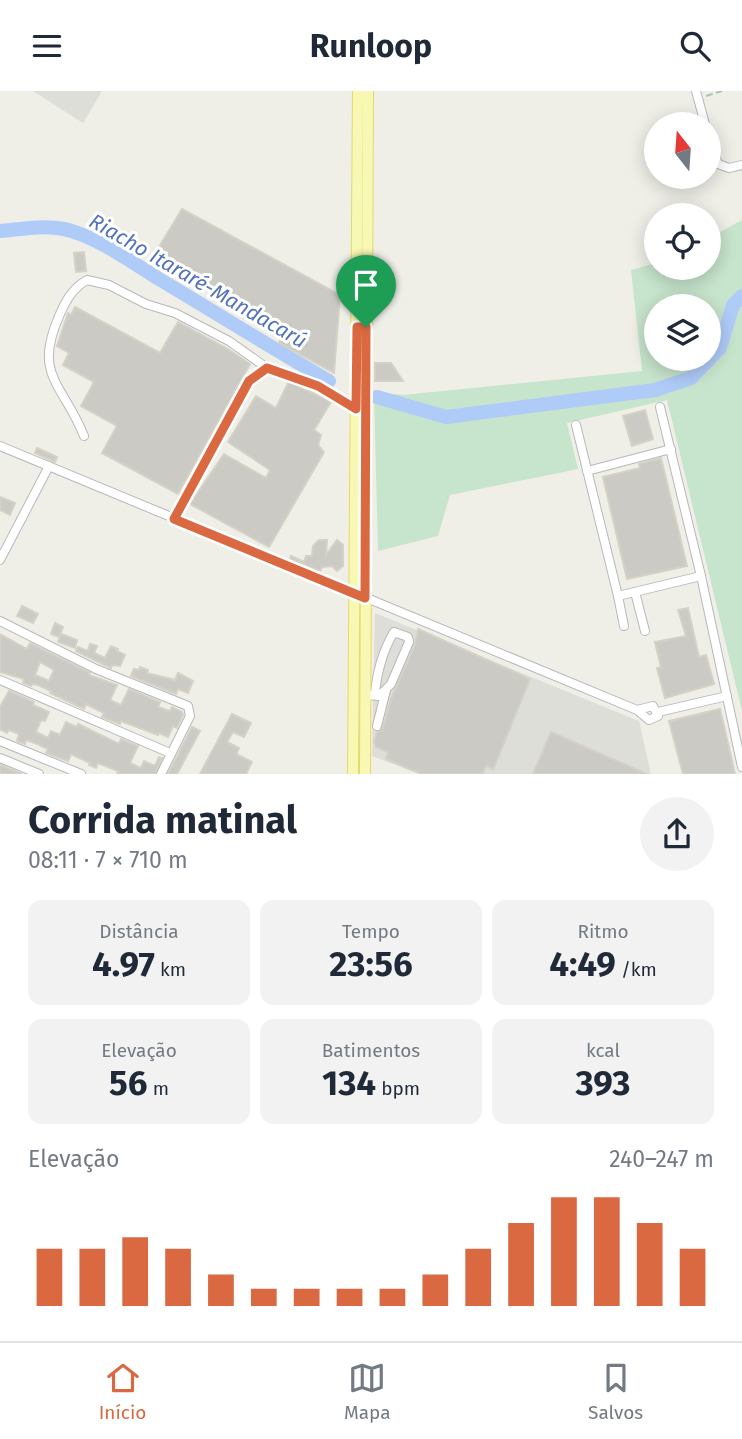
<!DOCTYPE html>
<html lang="pt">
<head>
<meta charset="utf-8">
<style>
  body { margin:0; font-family:"Fira Sans",sans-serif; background:#f2f2f3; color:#1f2937; height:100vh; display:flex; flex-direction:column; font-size:26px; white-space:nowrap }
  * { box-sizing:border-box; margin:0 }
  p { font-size:23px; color:#747a83 }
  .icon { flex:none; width:38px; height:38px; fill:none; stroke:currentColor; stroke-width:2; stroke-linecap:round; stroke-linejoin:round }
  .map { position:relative; height:683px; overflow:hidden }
  .details { display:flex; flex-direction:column; background:#fff; flex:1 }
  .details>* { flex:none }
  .needle { width:46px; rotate:343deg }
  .controls { position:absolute; left:644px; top:21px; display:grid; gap:14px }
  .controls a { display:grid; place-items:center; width:77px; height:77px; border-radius:50%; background:#fff; box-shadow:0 4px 18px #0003; font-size:35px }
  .pin { position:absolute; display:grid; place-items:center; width:60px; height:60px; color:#fff; margin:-72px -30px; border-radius:50% 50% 50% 0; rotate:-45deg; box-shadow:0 0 7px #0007 }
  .pin .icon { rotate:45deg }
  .round { display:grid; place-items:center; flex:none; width:74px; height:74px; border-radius:37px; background:#f2f2f3 }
  .head { display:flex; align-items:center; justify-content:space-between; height:119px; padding:0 28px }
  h1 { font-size:38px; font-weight:700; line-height:52px }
  .figures { display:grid; grid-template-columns:repeat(3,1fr); gap:10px; height:119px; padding:7px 28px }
  .figures div { display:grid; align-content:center; border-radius:14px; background:#f2f2f3; text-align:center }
  .figures b { font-size:35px; font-weight:700 }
  .figures small { font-size:19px; font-weight:400 }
  .figures p { font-size:19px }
  .chart { height:196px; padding:14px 28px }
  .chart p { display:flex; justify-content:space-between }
  .chart svg { width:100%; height:126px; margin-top:7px; stroke:#da6942; stroke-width:6 }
  header { display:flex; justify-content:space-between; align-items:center; height:91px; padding:0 28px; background:#fff; font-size:32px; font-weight:700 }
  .menu { display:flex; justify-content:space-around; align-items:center; height:98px; border-top:2px solid #e0e1e3; background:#fff; font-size:19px; color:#747a83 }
  .menu a { display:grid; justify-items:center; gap:4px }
  .menu .on { color:#da6942 }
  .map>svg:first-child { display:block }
  .industrial { fill:#deded9 }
  .green { fill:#c7e4cc; fill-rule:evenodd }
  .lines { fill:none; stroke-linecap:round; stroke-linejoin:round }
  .river { stroke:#afcbf8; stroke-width:14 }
  .building { fill:#cbcac4; stroke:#d4d2c6; stroke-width:2; fill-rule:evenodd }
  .minor-casing { stroke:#b7b8bd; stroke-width:10 }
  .major-casing { stroke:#e5d96a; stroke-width:12 }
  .path { stroke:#a0c5b1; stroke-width:2; stroke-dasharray:7 3.5; stroke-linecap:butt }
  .minor { stroke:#fff; stroke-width:8 }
  .major { stroke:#f7f8b4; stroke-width:10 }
  .route-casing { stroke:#fff; stroke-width:14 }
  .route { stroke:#da6942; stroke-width:9 }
  .labels { text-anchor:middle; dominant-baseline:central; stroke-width:6; stroke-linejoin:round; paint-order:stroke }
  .water-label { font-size:21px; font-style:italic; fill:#5373ba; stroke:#fff }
</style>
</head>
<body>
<header><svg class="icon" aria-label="menu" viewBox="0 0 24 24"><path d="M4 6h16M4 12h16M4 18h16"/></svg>Runloop<svg class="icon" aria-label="search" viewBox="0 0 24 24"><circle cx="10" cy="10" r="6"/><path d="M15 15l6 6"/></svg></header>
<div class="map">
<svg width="742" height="683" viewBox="0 0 742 683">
  <rect width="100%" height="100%" fill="#efefe8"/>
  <g class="industrial">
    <path d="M33,0H102L83,32Z"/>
    <path d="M375,522L639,630L651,683H419L372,665Z"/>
  </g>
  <path class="green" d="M742,129V620L667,309L567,332L578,378L450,404L438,445L378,460L374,301L403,304L642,280L631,179L656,172V177H709V147ZM656,215H709V268H656Z"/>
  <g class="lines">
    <g class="river">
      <path d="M0,140C21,138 43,134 64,138C93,144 129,169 154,185C213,220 270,256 329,290"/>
      <path d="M377,306L446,326L655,299L691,287L720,257L733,214L742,205"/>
    </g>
  </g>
  <g class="building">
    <path d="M182,118L340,204L334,282L279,252L286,238L151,169Z"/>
    <path d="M84,161L86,180L76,181L74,162Z"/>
    <path d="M75,216L160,262L178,231L228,258L250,273L178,403L102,362L117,335L81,315L94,291L63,274L69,262L57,255L68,222L71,224Z"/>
    <path d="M375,272H391L403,290H375Z"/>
    <path d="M289,290L331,311L314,339L321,344L318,354L324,361L269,456L190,413L224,363L266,387L270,379L228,351L256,305L276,317Z"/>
    <path d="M645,319L653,348L632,355L623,325Z"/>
    <path d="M37,357L57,366L55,371L35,362Z"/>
    <path d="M661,367L687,475L627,488L603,386L640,377L639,373Z"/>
    <path d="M0,406L15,412L10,424L0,419Z"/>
    <path d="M319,449H327L326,464L337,449L343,454V475L337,480L332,475L322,476L320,480L290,468L291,465L304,471L306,465H312L313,455Z"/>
    <path d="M22,515L38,523L33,532L17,525Z"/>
    <path d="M688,517L699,566L706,564L714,593L665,607L657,577L661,576L655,551L686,545L678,519Z"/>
    <path d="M55,532L63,536L59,546L51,543Z"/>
    <path d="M418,538L530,588L493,679L486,674L483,683H422L386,668L388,661L376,656L374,650L377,641L383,637L391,608L415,554Z"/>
    <path d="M0,543L27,558L30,552L90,582L89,584L117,594L110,609L121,614L129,598L160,611L158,616L170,620L172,616L182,621L183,624L177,637L173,635L168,646L159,642L158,644L121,630L120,633L102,626L104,622L86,613L84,618L50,602L51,600L38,594L32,593L31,595L23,592L24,588L0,581ZM40,571L54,579L49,590L35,584Z"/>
    <path d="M61,543L77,549L75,557L58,551Z"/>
    <path d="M90,553L97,555L94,562L105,567L111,555L118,558L117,560L125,564L120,575L112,574L111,577L76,560L78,556L88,560Z"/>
    <path d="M140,576L148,579L147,582L175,589L178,582L193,590L188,602L178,598L176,603L131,585L134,578L139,579Z"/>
    <path d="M9,600L34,611L33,614L49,621L45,630L41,629L36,641L48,647L51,640L60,644L66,631L77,636L78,633L119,653L121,648L138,655L130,672L141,677L144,670L155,675L159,666L162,667L155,683H117L118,680L98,672L96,677L89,674L90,672L71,663L68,670L46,662L48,658L35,652L26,649L25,653L17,650L19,643L9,639L7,642L0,638V616Z"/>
    <path d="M720,618L735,683H683L669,630Z"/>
    <path d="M232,623L251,632L244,646L233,641L227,651L239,657L236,663L252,671L246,683H200Z"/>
    <path d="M192,636L200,640L177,683H168Z"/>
    <path d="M551,641L647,683H533Z"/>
    <path d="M0,674L22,683H0Z"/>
  </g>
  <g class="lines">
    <defs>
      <g id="minor">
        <path d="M696,0L705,33"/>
        <path d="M709,47L718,73L729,77L742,74"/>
        <path d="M660,316L701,485"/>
        <path d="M576,334L618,505L701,485L742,676"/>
        <path d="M84,345C63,292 32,285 60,223C66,209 73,197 87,189L109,194L146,213L175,222L229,250L267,277"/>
        <path d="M0,355L637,619L649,629L658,625L653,615L637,619"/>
        <path d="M587,380L671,358"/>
        <path d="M174,428L249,291L267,277C300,284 328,301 356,318"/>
        <path d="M0,469L49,375"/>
        <path d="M635,501L645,540"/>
        <path d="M618,505L624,535"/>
        <path d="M0,530L96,578L188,615L190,625L161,683"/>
        <path d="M0,589L170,662"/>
        <path d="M365,604L379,605L391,593L409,551L408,546L394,541C383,559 376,584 375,604"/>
        <path d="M658,621L727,605"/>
        <path d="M377,635L386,599"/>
        <path d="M0,650L81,683"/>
        <path d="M0,667L39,683"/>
      </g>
      <g id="major">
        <path d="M353,683L358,0"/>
        <path d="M365,683L368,0"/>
      </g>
    </defs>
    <use href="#minor" class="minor-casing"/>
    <use href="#major" class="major-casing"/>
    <path class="path" d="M706,5L722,0"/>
    <use href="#minor" class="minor"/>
    <use href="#major" class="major"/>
  </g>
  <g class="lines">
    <defs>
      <path id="route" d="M357,236H366L365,507L174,428L249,290L267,277L318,295L356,318Z"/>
    </defs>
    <use href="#route" class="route-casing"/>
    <use href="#route" class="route"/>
  </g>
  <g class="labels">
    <g class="water-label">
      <text transform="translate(198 190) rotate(30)">Riacho Itararé-Mandacarú</text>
    </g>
  </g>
</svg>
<div class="controls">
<a><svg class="needle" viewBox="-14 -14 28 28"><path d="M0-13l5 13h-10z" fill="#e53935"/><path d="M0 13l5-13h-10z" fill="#747a83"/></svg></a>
<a><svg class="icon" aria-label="locate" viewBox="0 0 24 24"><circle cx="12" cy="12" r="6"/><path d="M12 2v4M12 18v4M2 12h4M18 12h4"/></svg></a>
<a><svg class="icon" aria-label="layers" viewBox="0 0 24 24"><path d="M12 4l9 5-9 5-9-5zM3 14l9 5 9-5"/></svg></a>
</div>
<div class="pin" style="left:366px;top:236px;background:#1e9e55"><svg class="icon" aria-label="arrive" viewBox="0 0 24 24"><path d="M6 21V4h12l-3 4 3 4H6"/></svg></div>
</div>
<section class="details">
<div class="head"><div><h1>Corrida matinal</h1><p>08:11 · 7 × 710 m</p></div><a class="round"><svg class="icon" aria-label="share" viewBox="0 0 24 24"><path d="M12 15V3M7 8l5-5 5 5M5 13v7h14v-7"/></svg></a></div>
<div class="figures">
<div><p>Distância</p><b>4.97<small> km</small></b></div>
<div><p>Tempo</p><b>23:56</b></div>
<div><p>Ritmo</p><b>4:49<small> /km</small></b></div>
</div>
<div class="figures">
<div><p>Elevação</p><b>56<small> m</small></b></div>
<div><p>Batimentos</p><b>134<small> bpm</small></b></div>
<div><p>kcal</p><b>393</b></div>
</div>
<div class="chart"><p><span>Elevação</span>240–247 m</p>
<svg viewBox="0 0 160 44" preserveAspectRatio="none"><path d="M5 44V24M15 44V24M25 44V20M35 44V24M45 44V33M55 44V38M65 44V38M75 44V38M85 44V38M95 44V33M105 44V24M115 44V15M125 44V6M135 44V6M145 44V15M155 44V24"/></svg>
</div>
</section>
<nav class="menu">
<a class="on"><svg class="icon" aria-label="home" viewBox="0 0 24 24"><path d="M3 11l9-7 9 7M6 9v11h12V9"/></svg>Início</a>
<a><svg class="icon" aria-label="map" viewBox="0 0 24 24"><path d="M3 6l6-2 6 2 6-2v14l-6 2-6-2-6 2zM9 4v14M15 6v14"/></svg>Mapa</a>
<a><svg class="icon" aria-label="saved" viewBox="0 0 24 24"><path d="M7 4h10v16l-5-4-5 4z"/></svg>Salvos</a>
</nav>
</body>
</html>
